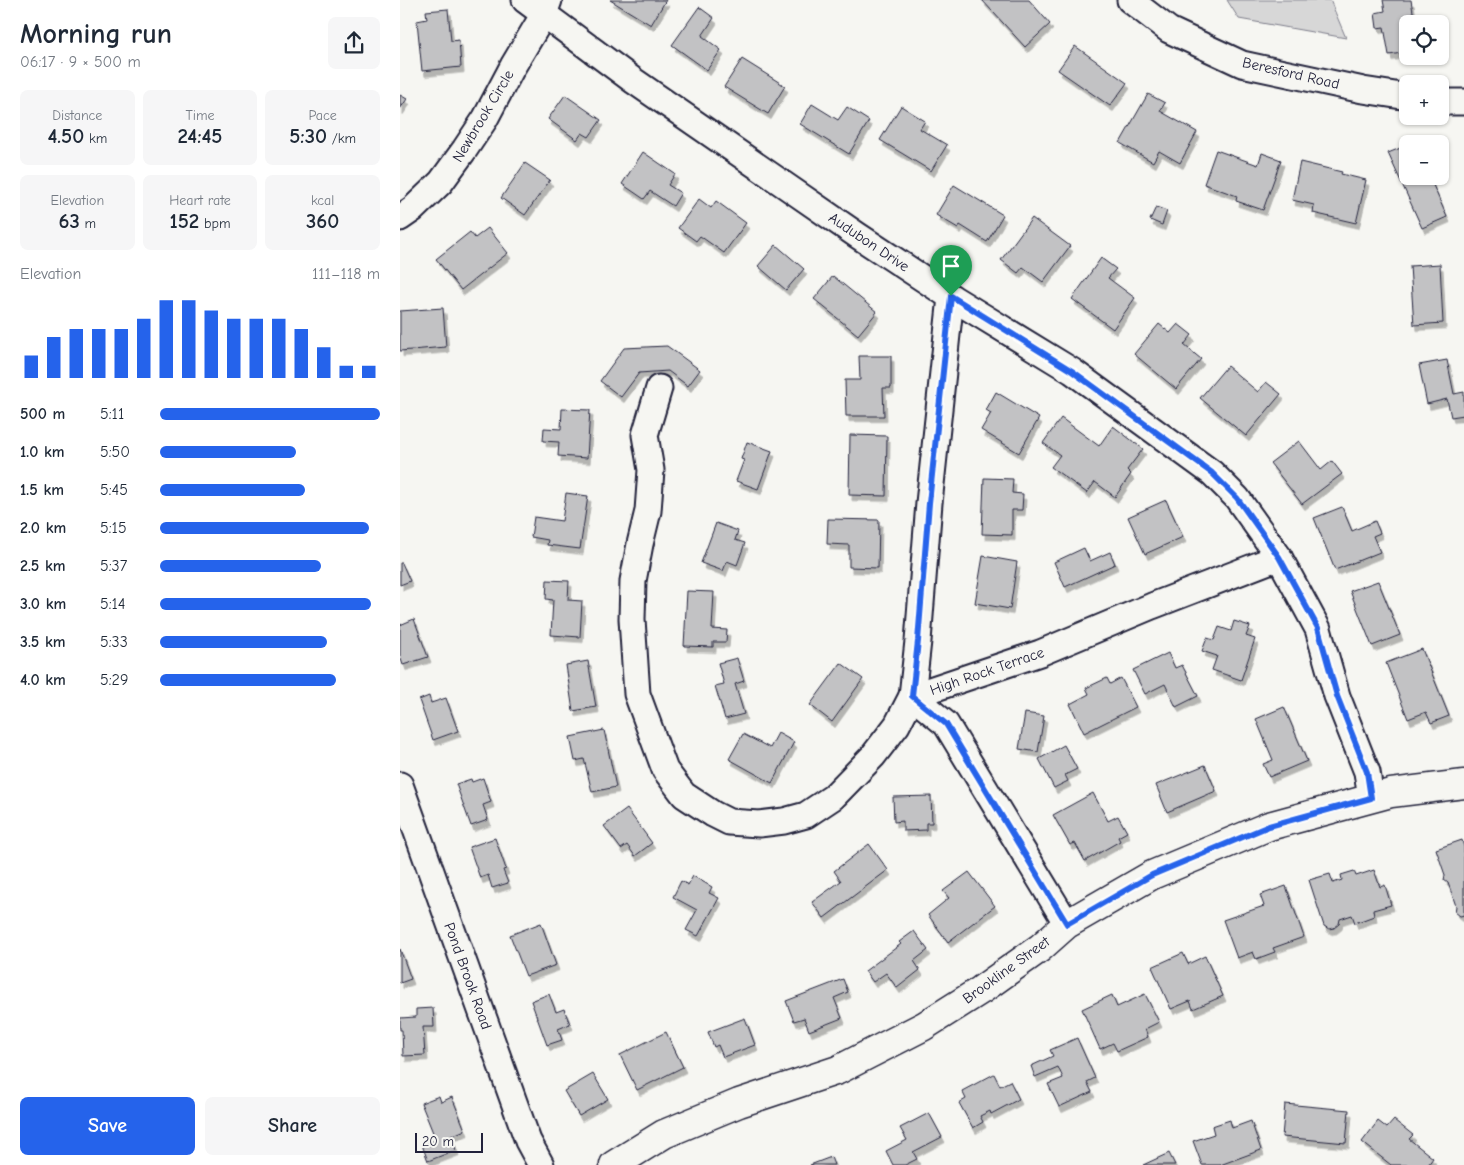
<!DOCTYPE html>
<html lang="en">
<head>
<meta charset="utf-8">
<style>
  body { margin:0; font-family:"Comic Neue",sans-serif; background:#f6f6f7; color:#1f2937; height:100vh; display:flex; flex-direction:column; font-size:19px; white-space:nowrap }
  * { box-sizing:border-box; margin:0 }
  p { font-size:16px; color:#747a83 }
  .icon { flex:none; width:28px; height:28px; fill:none; stroke:currentColor; stroke-width:2; stroke-linecap:round; stroke-linejoin:round }
  .map { position:relative; flex:1; overflow:hidden }
  .drawer { display:flex; flex-direction:column; background:#fff; width:400px }
  .drawer>* { flex:none }
  .fabs { position:absolute; left:999px; top:15px; display:grid; gap:10px }
  .fabs a { display:grid; place-items:center; width:50px; height:50px; border-radius:8px; background:#fff; box-shadow:0 1px 4px #0004; font-size:25px }
  .scale { position:absolute; left:15px; bottom:12px; width:68px; box-sizing:border-box; padding-left:5px; border:2px solid #22223b; border-top:0; font-size:14px; line-height:18px; white-space:nowrap; color:#22223b; -webkit-text-stroke:4px #f6f6f2; paint-order:stroke }
  .pin { position:absolute; display:grid; place-items:center; width:42px; height:42px; color:#fff; margin:-51px -21px; border-radius:50% 50% 50% 0; rotate:-45deg; box-shadow:0 0 5px #0007 }
  .pin .icon { rotate:45deg }
  .round { display:grid; place-items:center; flex:none; width:52px; height:52px; border-radius:8px; background:#f6f6f7 }
  .overview { display:flex; align-items:center; justify-content:space-between; height:85px; padding:0 20px }
  h1 { font-size:28px; font-weight:700; line-height:38px }
  .metrics { display:grid; grid-template-columns:repeat(3,1fr); gap:8px; height:85px; padding:5px 20px }
  .metrics div { display:grid; align-content:center; border-radius:8px; background:#f6f6f7; text-align:center }
  .metrics b { font-size:21px; font-weight:700 }
  .metrics small { font-size:14px; font-weight:400 }
  .metrics p { font-size:14px }
  .chart { height:140px; padding:10px 20px }
  .chart p { display:flex; justify-content:space-between }
  .chart svg { width:100%; height:90px; margin-top:5px; stroke:#2563eb; stroke-width:6 }
  .primary-button { display:flex; gap:10px; margin-top:auto; padding:10px 20px }
  .primary-button a { flex:1; height:58px; border-radius:8px; background:#2563eb; color:#fff; font-size:20px; font-weight:700; line-height:58px; text-align:center }
  .primary-button a+a { background:#f6f6f7; color:#1f2937 }
  ul { padding:0 20px; list-style:none; font-size:16px }
  li { display:grid; grid-template-columns:80px 60px 1fr; align-items:center; height:38px }
  li i { height:12px; border-radius:6px; background:#2563eb }
  main { display:flex; flex:1; min-height:0 }
  .map>svg:first-child { display:block }
  .green { fill:#d7d7d7; stroke:#7c7c89 }
  .building { fill:#c2c2c4; stroke:#22223b; filter:url(#shadow) }
  .lines { fill:none; stroke-linecap:round; stroke-linejoin:round }
  .minor-casing { stroke:#22223b; stroke-width:29 }
  .secondary-casing { stroke:#22223b; stroke-width:31 }
  .minor { stroke:#f6f6f2; stroke-width:25 }
  .secondary { stroke:#f6f6f2; stroke-width:28 }
  .route-casing { stroke:#fff; stroke-width:10 }
  .route { stroke:#2563eb; stroke-width:6 }
  .labels { text-anchor:middle; dominant-baseline:central; stroke-width:4; stroke-linejoin:round; paint-order:stroke }
  .street-label { font-size:15px; fill:#22223b; stroke:#f6f6f2 }
</style>
</head>
<body>
<main>
<section class="drawer">
<div class="overview"><div><h1>Morning run</h1><p>06:17 · 9 × 500 m</p></div><a class="round"><svg class="icon" aria-label="share" viewBox="0 0 24 24"><path d="M12 15V3M7 8l5-5 5 5M5 13v7h14v-7"/></svg></a></div>
<div class="metrics">
<div><p>Distance</p><b>4.50<small> km</small></b></div>
<div><p>Time</p><b>24:45</b></div>
<div><p>Pace</p><b>5:30<small> /km</small></b></div>
</div>
<div class="metrics">
<div><p>Elevation</p><b>63<small> m</small></b></div>
<div><p>Heart rate</p><b>152<small> bpm</small></b></div>
<div><p>kcal</p><b>360</b></div>
</div>
<div class="chart"><p><span>Elevation</span>111–118 m</p>
<svg viewBox="0 0 160 44" preserveAspectRatio="none"><path d="M5 44V33M15 44V24M25 44V20M35 44V20M45 44V20M55 44V15M65 44V6M75 44V6M85 44V11M95 44V15M105 44V15M115 44V15M125 44V20M135 44V29M145 44V38M155 44V38"/></svg>
</div>
<ul>
<li><b>500 m</b>5:11<i style="width:100%"></i></li>
<li><b>1.0 km</b>5:50<i style="width:62%"></i></li>
<li><b>1.5 km</b>5:45<i style="width:66%"></i></li>
<li><b>2.0 km</b>5:15<i style="width:95%"></i></li>
<li><b>2.5 km</b>5:37<i style="width:73%"></i></li>
<li><b>3.0 km</b>5:14<i style="width:96%"></i></li>
<li><b>3.5 km</b>5:33<i style="width:76%"></i></li>
<li><b>4.0 km</b>5:29<i style="width:80%"></i></li>
</ul>
<div class="primary-button"><a>Save</a><a>Share</a></div>
</section>
<div class="map">
<svg width="1064" height="1165" viewBox="0 0 1064 1165">
  <defs>
    <filter id="shadow"><feDropShadow dx="3" dy="5.5" stdDeviation="0" flood-color="#0004"/></filter>
  </defs>
  <rect width="100%" height="100%" fill="#f6f6f2"/>
  <filter id="ink" filterUnits="userSpaceOnUse"><feTurbulence type="fractalNoise" baseFrequency=".02" numOctaves="2"/><feDisplacementMap in="SourceGraphic" scale="10" xChannelSelector="R" yChannelSelector="G"/><feConvolveMatrix kernelMatrix="1 2 1 2 8 2 1 2 1" color-interpolation-filters="sRGB"/></filter>
  <g filter="url(#ink)">
    <path class="green" d="M827,0H930L946,38L839,19Z"/>
    <g class="building">
      <path d="M210,0H266L251,25Z"/>
      <path d="M582,0H629L650,24L625,47Z"/>
      <path d="M983,0H1011L1015,24H1008V52L989,55L984,27L977,28L975,13L985,11Z"/>
      <path d="M299,7L314,18L302,36L321,50L307,70L272,45Z"/>
      <path d="M48,9L51,41L59,40L61,67L22,71L17,21L27,19L26,11Z"/>
      <path d="M675,46L727,83L710,106L658,70Z"/>
      <path d="M342,59L385,86L368,114L324,87Z"/>
      <path d="M748,94L765,103L760,111L797,132L780,163L759,151L753,162L720,143Z"/>
      <path d="M0,95L7,99L0,109Z"/>
      <path d="M165,95L201,120L189,137L182,133L177,140L148,119Z"/>
      <path d="M412,104L438,120L447,107L469,121L449,154L400,124Z"/>
      <path d="M501,106L525,121L520,129L547,145L531,171L480,140Z"/>
      <path d="M1008,145V176H1029L1047,217L1022,228L988,153Z"/>
      <path d="M816,150L858,165L862,153L881,160L863,210L836,201L837,196L804,184Z"/>
      <path d="M243,152L275,174L268,185L281,193L273,206L250,191L244,199L222,184Z"/>
      <path d="M900,162L942,172L941,174L966,180L956,223L913,213L914,205L892,200Z"/>
      <path d="M125,163L150,180L125,215L101,198Z"/>
      <path d="M554,185L603,215L587,242L560,225L558,228L536,215Z"/>
      <path d="M299,199L311,208L316,201L346,223L324,253L300,236L296,241L278,228Z"/>
      <path d="M756,207L767,211L762,225L750,220Z"/>
      <path d="M632,218L670,246L643,282L623,267L618,273L601,260Z"/>
      <path d="M88,228L108,253L61,290L36,259L70,232L75,238Z"/>
      <path d="M376,245L404,269L386,290L358,266Z"/>
      <path d="M701,258L716,269L708,278L735,298L713,329L672,299Z"/>
      <path d="M1040,264L1043,323L1014,325L1010,266Z"/>
      <path d="M433,276L477,312L458,335L414,299Z"/>
      <path d="M43,308L46,347L0,351V311Z"/>
      <path d="M759,324L770,333L778,324L792,335L784,345L801,359L776,389L734,354Z"/>
      <path d="M267,346L300,370L288,386L268,371L239,373L221,397L200,381L224,348Z"/>
      <path d="M459,356H491V388H483L484,416H446L445,380H460Z"/>
      <path d="M1047,360L1054,394L1064,392V415L1051,417L1047,399L1027,404L1019,365Z"/>
      <path d="M827,366L858,392L866,382L881,394L846,436L800,398Z"/>
      <path d="M596,392L639,418L619,453L581,430L591,413L586,410Z"/>
      <path d="M162,409L190,410L187,458L158,456L159,442L143,441L144,428L161,429Z"/>
      <path d="M661,418L699,446L713,426L743,449L727,470L731,474L715,497L695,482L687,493L651,467L660,455L643,443Z"/>
      <path d="M450,435L487,436L486,496L449,495Z"/>
      <path d="M899,441L921,470L932,461L942,474L902,504L870,463Z"/>
      <path d="M347,442L372,451L358,489L336,481L344,460L341,459Z"/>
      <path d="M584,478L613,479L612,493L623,494L622,510H612V535L582,534Z"/>
      <path d="M166,493L188,496L180,549L147,545L148,540L131,537L134,517L162,521Z"/>
      <path d="M766,500L783,537L745,554L728,517Z"/>
      <path d="M942,507L952,531L975,521L980,533L973,536L980,552L935,570L914,518Z"/>
      <path d="M428,519L479,520L478,568L449,567V545L427,544Z"/>
      <path d="M316,523L338,531L335,540L345,543L337,565L327,561L323,571L301,563Z"/>
      <path d="M684,548L690,561L710,552L715,564L665,587L654,562Z"/>
      <path d="M583,556L617,562L610,609L575,603Z"/>
      <path d="M0,563H2L10,581L0,585Z"/>
      <path d="M147,580L169,581L168,600L182,601L180,637L151,635L153,600L146,599Z"/>
      <path d="M978,581L1000,635L972,646L950,591Z"/>
      <path d="M287,591L314,592L312,629L327,630L326,642H313V647L284,646Z"/>
      <path d="M14,619L28,657L3,665L0,656V625Z"/>
      <path d="M834,621L850,626L846,636L855,639L841,680L812,670L817,656L802,651L807,638L814,640L819,627L831,631Z"/>
      <path d="M1022,649L1049,716L1031,723L1026,712L1008,719L986,663Z"/>
      <path d="M768,653L775,668L782,665L798,696L776,707L765,684L745,694L733,670Z"/>
      <path d="M337,658L344,681L335,684L344,714L325,719L315,686L324,684L318,663Z"/>
      <path d="M188,661L196,707L173,711L166,665Z"/>
      <path d="M441,663L463,679L432,722L410,705Z"/>
      <path d="M707,678L710,684L721,678L736,707L684,733L670,704L689,694L686,688Z"/>
      <path d="M29,696L31,703L46,698L58,731L33,740L19,700Z"/>
      <path d="M884,707L907,761L869,777L863,764L873,760L856,719Z"/>
      <path d="M625,713L644,716L638,752L619,749Z"/>
      <path d="M204,730L216,787L192,792L184,759L175,761L170,737Z"/>
      <path d="M378,733L394,742L372,783L329,759L343,734L370,748Z"/>
      <path d="M664,745L677,769L665,775L668,781L654,788L639,759Z"/>
      <path d="M805,765L816,791L767,812L756,785Z"/>
      <path d="M83,778L91,802L83,805L88,820L71,826L56,784L71,779L72,782Z"/>
      <path d="M693,793L708,821L718,816L727,832L718,837L720,841L685,861L675,843L670,845L653,815Z"/>
      <path d="M531,796L532,823H526V830L503,831V821L494,822L493,797Z"/>
      <path d="M227,809L252,843L235,856L227,845L221,849L204,826Z"/>
      <path d="M95,838L106,869L103,870L108,883L92,888L88,875L80,878L69,847Z"/>
      <path d="M1062,840L1064,847V915L1060,916L1055,912L1056,906L1048,883L1044,880L1045,875L1036,849Z"/>
      <path d="M469,844L488,870L424,918L412,902L441,881L434,871Z"/>
      <path d="M974,870L980,887L985,885L991,905L973,910L974,916L955,923L952,915L940,919L939,924L934,928L929,929L924,926L909,880L930,874L933,883L942,880L941,875L954,871L956,876Z"/>
      <path d="M569,872L595,906L548,942L528,915L549,898L543,891Z"/>
      <path d="M293,876L312,887L309,893L319,898L298,936L286,930L297,910L273,897L281,881L288,885Z"/>
      <path d="M886,886L904,937L873,948L875,952L856,959L853,952L837,958L823,920L864,906L860,895Z"/>
      <path d="M141,923L156,965L126,976L110,935Z"/>
      <path d="M514,931L528,950L514,961L520,970L497,988L486,973L473,982L465,971L501,944L499,942Z"/>
      <path d="M0,949L11,979L0,983Z"/>
      <path d="M783,953L788,964L805,956L823,996L793,1009L790,1001L771,1009L752,967Z"/>
      <path d="M443,979L448,992L434,998L442,1018L409,1031L404,1018L394,1021L386,1001Z"/>
      <path d="M149,994L156,1012L164,1009L170,1024L158,1029L162,1040L147,1045L131,1001Z"/>
      <path d="M745,994L759,1022L745,1029L748,1037L717,1051L713,1043L700,1049L682,1009L712,995L717,1007Z"/>
      <path d="M33,1008L34,1027H23L25,1055L3,1056L2,1030H0V1018L16,1017V1009Z"/>
      <path d="M345,1018L355,1045L323,1057L318,1045L314,1047L308,1032Z"/>
      <path d="M266,1032L283,1067L237,1090L220,1055Z"/>
      <path d="M677,1038L695,1078L687,1082L692,1092L659,1107L648,1084L663,1078L658,1067L635,1077L631,1066L653,1056L650,1050Z"/>
      <path d="M193,1074L208,1099L179,1116L164,1091Z"/>
      <path d="M594,1074L600,1086L610,1081L619,1099L591,1114L590,1111L580,1116L583,1122L573,1128L559,1103L566,1099L562,1091Z"/>
      <path d="M39,1096L41,1102L52,1097L65,1130L51,1136L56,1150L28,1161L22,1145L36,1140L21,1103Z"/>
      <path d="M885,1104L949,1110L946,1143L882,1137Z"/>
      <path d="M529,1113L542,1137L513,1152L517,1159L505,1165H493L486,1151L507,1140L500,1128Z"/>
      <path d="M830,1120L832,1128L851,1121L861,1150L820,1165H802L793,1141L814,1134L812,1126Z"/>
      <path d="M994,1120L1013,1135L1009,1139L1033,1158L1028,1165H991L962,1142L978,1121L987,1128Z"/>
      <path d="M769,1153L775,1165H743Z"/>
      <path d="M431,1157L434,1165H410Z"/>
    </g>
    <g class="lines">
      <defs>
        <g id="minor">
          <path d="M125,0L234,81L457,235L551,297L672,371L812,473L837,498L879,557L918,629L937,696L967,772L971,798"/>
          <path d="M730,0L769,30L842,64L963,90L1008,97"/>
          <path d="M1040,102H1064"/>
          <path d="M0,218L13,209L41,182L65,149L85,119L113,66L144,14L149,0"/>
          <path d="M551,297L529,503L518,641L512,696L546,724L667,924"/>
          <path d="M259,388L245,435L251,470L248,511L240,544L233,581L232,619L237,694L265,770L284,795L313,814L329,822L359,824L384,821L406,815L433,797L473,756L497,725L512,696L640,653L752,606L879,557"/>
          <path d="M0,785L128,1141L141,1165"/>
        </g>
        <path id="secondary" d="M214,1165L264,1134L339,1103L438,1070L524,1026L581,990L640,948L667,924L752,875L869,826L991,793L1064,784"/>
      </defs>
      <use href="#minor" class="minor-casing"/>
      <use href="#secondary" class="secondary-casing"/>
      <use href="#minor" class="minor"/>
      <use href="#secondary" class="secondary"/>
    </g>
  </g>
  <g class="lines" filter="url(#ink)">
    <defs>
      <path id="route" d="M551,296L672,371L812,473L837,498L879,557L918,628L937,696L967,772L971,798L869,826L752,875L667,924L546,724L512,696L518,641L529,503Z"/>
    </defs>
    <use href="#route" class="route-casing"/>
    <use href="#route" class="route"/>
  </g>
  <g class="labels">
    <g class="street-label">
      <text transform="translate(891 73) rotate(13)">Beresford Road</text>
      <text transform="translate(83 116) rotate(-59)">Newbrook Circle</text>
      <text transform="translate(469 242) rotate(34)">Audubon Drive</text>
      <text transform="translate(587 671) rotate(-19)">High Rock Terrace</text>
      <text transform="translate(606 970) rotate(-36)">Brookline Street</text>
      <text transform="translate(68 976) rotate(70)">Pond Brook Road</text>
    </g>
  </g>
</svg>
<div class="fabs">
<a><svg class="icon" aria-label="locate" viewBox="0 0 24 24"><circle cx="12" cy="12" r="6"/><path d="M12 2v4M12 18v4M2 12h4M18 12h4"/></svg></a>
<a>+</a>
<a>−</a>
</div>
<div class="scale">20 m</div>
<div class="pin" style="left:551px;top:296px;background:#1e9e55"><svg class="icon" aria-label="arrive" viewBox="0 0 24 24"><path d="M6 21V4h12l-3 4 3 4H6"/></svg></div>
</div>
</main>
</body>
</html>
